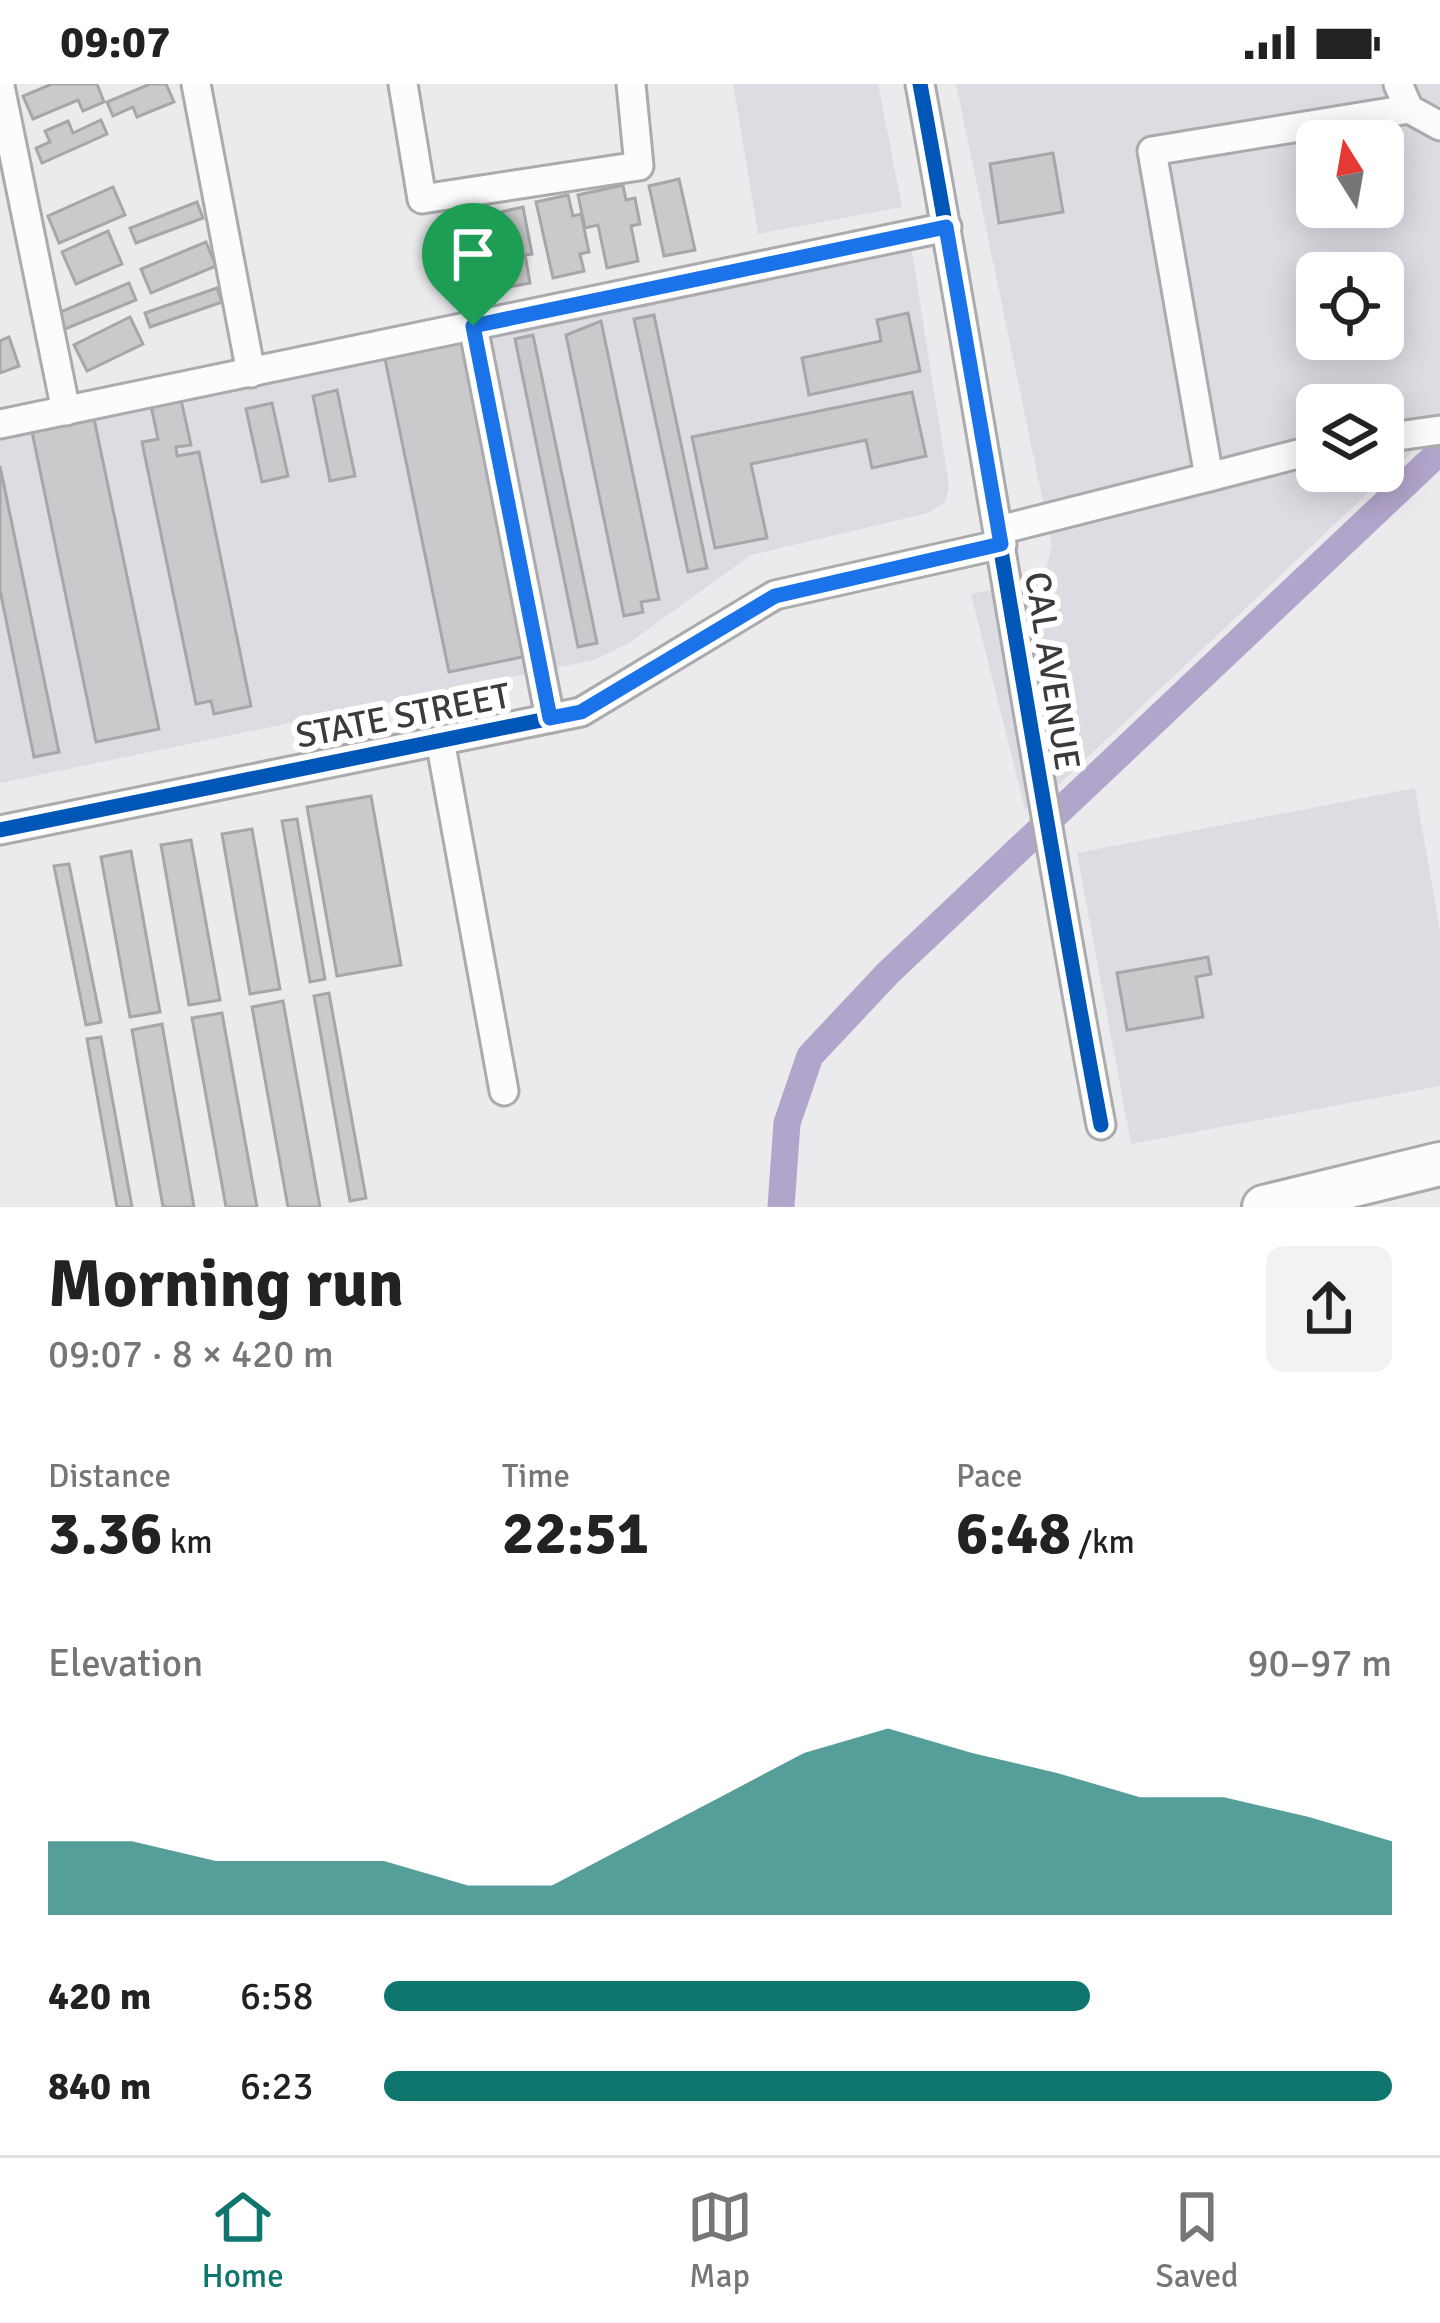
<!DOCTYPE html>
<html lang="en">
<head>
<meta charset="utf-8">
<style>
  body { margin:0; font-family:Signika,sans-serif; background:#f2f2f2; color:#222; height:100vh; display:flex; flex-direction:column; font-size:45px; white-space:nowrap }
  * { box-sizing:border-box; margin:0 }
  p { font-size:39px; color:#767676 }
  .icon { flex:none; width:66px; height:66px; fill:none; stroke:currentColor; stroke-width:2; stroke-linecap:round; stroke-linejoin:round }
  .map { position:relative; height:1123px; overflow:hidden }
  .panel { display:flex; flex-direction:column; background:#fff; flex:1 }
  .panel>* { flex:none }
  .needle { width:78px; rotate:349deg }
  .buttons { position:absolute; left:1296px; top:36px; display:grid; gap:24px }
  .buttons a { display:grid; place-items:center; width:108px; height:108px; border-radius:18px; background:#fff; box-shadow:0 6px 30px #0003; font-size:60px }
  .pin { position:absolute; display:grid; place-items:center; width:102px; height:102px; color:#fff; margin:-123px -51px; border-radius:50% 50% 50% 0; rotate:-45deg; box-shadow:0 0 12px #0007 }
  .pin .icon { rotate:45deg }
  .round { display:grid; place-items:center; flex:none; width:126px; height:126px; border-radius:18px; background:#f2f2f2 }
  .overview { display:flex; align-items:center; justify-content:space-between; height:204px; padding:0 48px }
  h1 { font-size:66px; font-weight:700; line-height:90px }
  .figures { display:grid; grid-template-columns:repeat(3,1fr); gap:18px; height:204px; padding:12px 48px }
  .figures div { display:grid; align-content:center }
  .figures b { font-size:60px; font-weight:700 }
  .figures small { font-size:33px; font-weight:400 }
  .figures p { font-size:33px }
  .chart { height:336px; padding:24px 48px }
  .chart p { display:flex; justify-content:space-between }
  .chart svg { width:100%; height:216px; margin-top:12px; fill:#0f766e; opacity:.7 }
  ul { padding:0 48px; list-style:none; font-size:39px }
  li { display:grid; grid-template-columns:192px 144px 1fr; align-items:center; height:90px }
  li i { height:30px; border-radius:15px; background:#0f766e }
  .status { display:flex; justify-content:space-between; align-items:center; height:84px; padding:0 60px; background:#fff; direction:ltr }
  .status svg { height:33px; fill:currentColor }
  .tab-bar { display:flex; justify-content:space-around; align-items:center; height:168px; border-top:3px solid #e0e0e0; background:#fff; font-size:33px; color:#767676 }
  .tab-bar a { display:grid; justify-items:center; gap:6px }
  .tab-bar .active { color:#0f766e }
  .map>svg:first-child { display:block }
  .built { fill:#dedce3; fill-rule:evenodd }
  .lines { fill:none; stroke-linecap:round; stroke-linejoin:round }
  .canal { stroke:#b2a5cb; stroke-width:27 }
  .building { fill:#cac9cb; stroke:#a7a6a8; stroke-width:3 }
  .minor-casing { stroke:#abaaac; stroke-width:33 }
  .highway-casing { stroke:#abaaac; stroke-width:48 }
  .minor { stroke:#fcfcfc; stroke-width:27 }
  .highway { stroke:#fcfcfc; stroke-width:42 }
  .cycleway-casing { stroke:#fff; stroke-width:22 }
  .cycleway { stroke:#0057b8; stroke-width:15 }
  .route-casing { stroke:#fff; stroke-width:24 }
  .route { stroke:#1a73e8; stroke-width:15 }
  .labels { text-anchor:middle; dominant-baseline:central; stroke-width:12; stroke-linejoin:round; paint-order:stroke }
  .street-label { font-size:36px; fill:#3b3b3c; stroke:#fff }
</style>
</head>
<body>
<div class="status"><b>09:07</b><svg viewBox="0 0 49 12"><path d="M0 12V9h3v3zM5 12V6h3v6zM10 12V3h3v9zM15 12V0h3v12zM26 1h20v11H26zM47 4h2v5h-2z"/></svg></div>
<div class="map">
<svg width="1440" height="1123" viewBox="0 0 1440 1123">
  <rect width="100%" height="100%" fill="#ebeaec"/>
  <g class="built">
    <path d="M733,0H878L902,123L758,150Z"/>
    <path d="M956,0H1440V372L1422,358L1056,703L1025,725L971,510L1019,501L1046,485L1052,461ZM1317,57H1383V123H1317ZM1317,189H1383V255H1317ZM1317,321H1383V387H1317Z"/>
    <path d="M911,162L949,402L945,418L928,429L751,471L629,559L594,576L0,699V355Z"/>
    <path d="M1415,704L1440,847V1002L1131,1060L1077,769Z"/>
  </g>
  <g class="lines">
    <path class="canal" d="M781,1123L787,1039L810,972L888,889L1433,374"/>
  </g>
  <g class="building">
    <path d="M52,0H97L104,18L83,27L78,16L33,35L23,12Z"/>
    <path d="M150,0H166L174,18L137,33L133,23L113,32L107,18Z"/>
    <path d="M101,36L107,50L42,79L36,64L50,58L45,47L68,37L73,49Z"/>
    <path d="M1053,69L1063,128L999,139L990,80Z"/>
    <path d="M679,95L695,166L664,172L649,102Z"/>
    <path d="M623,101L626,116L635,114L640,140L631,142L638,177L607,184L598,141L585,144L578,111Z"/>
    <path d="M113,103L125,131L59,159L48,132Z"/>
    <path d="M568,111L573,132L581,130L589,168L580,170L584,187L553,194L536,118Z"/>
    <path d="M197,118L203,134L136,159L130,144Z"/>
    <path d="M523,123L532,170L525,171L530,199L498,205L483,132Z"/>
    <path d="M108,147L122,180L76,200L62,168Z"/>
    <path d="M206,158L216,182L151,209L141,185Z"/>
    <path d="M129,199L136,216L65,245L58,229Z"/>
    <path d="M217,204L222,218L150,243L145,229Z"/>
    <path d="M908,229L920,287L809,311L802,274L881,257L877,236Z"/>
    <path d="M654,231L707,484L688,488L634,235Z"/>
    <path d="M130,233L143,260L87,287L74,261Z"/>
    <path d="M601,237L659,515L641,518L643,528L624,532L566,251Z"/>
    <path d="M533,251L597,559L578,563L515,255Z"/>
    <path d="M9,253L19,282L0,289V257Z"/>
    <path d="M461,254L527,572L449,588L384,270Z"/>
    <path d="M337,306L355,392L330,397L313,312Z"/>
    <path d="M912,308L926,372L872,384L866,356L751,380L767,454L715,464L692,353Z"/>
    <path d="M180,311L191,361L176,363L177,372L199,368L251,622L214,630L211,617L196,620L142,358L158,355L150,317Z"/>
    <path d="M272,319L288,392L262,398L246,325Z"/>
    <path d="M93,330L159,645L96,658L31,343Z"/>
    <path d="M0,382L59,668L34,673L0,506Z"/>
    <path d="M371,712L401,881L337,892L307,723Z"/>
    <path d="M297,735L325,895L310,898L282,737Z"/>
    <path d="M252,745L280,905L250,910L222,750Z"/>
    <path d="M191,756L220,916L189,921L161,761Z"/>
    <path d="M131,767L160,928L130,933L101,773Z"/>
    <path d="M69,780L101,938L86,941L54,782Z"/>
    <path d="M1208,873L1211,890L1196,893L1203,933L1127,946L1117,889Z"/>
    <path d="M329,909L366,1114L350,1117L314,912Z"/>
    <path d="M283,917L320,1123H288L252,923Z"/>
    <path d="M222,929L257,1123H226L192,934Z"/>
    <path d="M162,940L194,1123H163L132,946Z"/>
    <path d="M101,953L132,1123H117L87,955Z"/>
  </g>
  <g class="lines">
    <defs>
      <g id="minor">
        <path d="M196,0L251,289"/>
        <path d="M403,0L422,115L639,82L631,0"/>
        <path d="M920,0C984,347 1036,695 1101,1041"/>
        <path d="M1398,0L1409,25L1440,42"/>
        <path d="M0,2L66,327"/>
        <path d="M473,242L550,634"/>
        <path d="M0,340L947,143"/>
        <path d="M1383,354L1440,346"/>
        <path d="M1209,393L1317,365"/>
        <path d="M999,446L1209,393L1152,67L1409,25"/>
        <path d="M440,656L504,1007"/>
        <path d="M0,746L581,628L775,511L1002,460"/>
      </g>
      <path id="highway" d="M1264,1123L1440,1080"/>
    </defs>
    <use href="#minor" class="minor-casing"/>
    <use href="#highway" class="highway-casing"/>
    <use href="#minor" class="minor"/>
    <use href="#highway" class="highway"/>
    <defs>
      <g id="cycleway">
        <path d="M920,0C984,347 1036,695 1101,1041"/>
        <path d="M0,746L581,628L775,511L1002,460"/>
      </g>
    </defs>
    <use href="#cycleway" class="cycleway-casing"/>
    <use href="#cycleway" class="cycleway"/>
  </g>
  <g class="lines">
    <defs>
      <path id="route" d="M946,143L1001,460L775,512L581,628L550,634L473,242Z"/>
    </defs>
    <use href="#route" class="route-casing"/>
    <use href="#route" class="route"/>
  </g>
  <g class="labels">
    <g class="street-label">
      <text transform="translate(1052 587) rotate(81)">CAL AVENUE</text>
      <text transform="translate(403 632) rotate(-11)">STATE STREET</text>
    </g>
  </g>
</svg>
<div class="buttons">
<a><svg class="needle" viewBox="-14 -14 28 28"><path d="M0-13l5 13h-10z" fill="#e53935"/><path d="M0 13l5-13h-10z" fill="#767676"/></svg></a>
<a><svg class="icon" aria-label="locate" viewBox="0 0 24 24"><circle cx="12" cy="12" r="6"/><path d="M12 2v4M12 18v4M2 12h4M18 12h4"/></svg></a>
<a><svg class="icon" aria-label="layers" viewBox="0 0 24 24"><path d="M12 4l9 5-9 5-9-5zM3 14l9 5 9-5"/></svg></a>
</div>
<div class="pin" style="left:473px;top:242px;background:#1e9e55"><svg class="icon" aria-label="arrive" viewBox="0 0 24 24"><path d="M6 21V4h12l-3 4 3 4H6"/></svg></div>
</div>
<section class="panel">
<div class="overview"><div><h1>Morning run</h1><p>09:07 · 8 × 420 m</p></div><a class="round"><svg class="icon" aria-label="share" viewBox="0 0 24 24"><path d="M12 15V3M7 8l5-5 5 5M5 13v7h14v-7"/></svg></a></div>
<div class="figures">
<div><p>Distance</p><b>3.36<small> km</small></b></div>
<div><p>Time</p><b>22:51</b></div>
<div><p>Pace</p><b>6:48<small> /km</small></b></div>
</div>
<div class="chart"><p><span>Elevation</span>90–97 m</p>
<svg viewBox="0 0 160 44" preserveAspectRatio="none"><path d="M0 44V29L10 29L20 33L30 33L40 33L50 38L60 38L70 29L80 20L90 11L100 6L110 11L120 15L130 20L140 20L150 24L160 29V44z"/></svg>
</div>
<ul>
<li><b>420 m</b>6:58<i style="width:70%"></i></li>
<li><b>840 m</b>6:23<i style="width:100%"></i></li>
</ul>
</section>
<nav class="tab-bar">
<a class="active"><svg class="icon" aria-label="home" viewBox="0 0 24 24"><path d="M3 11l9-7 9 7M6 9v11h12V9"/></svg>Home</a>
<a><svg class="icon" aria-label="map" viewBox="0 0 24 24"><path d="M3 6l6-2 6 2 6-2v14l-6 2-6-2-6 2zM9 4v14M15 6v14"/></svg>Map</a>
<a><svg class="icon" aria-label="saved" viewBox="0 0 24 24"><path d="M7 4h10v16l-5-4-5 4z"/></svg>Saved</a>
</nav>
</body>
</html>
